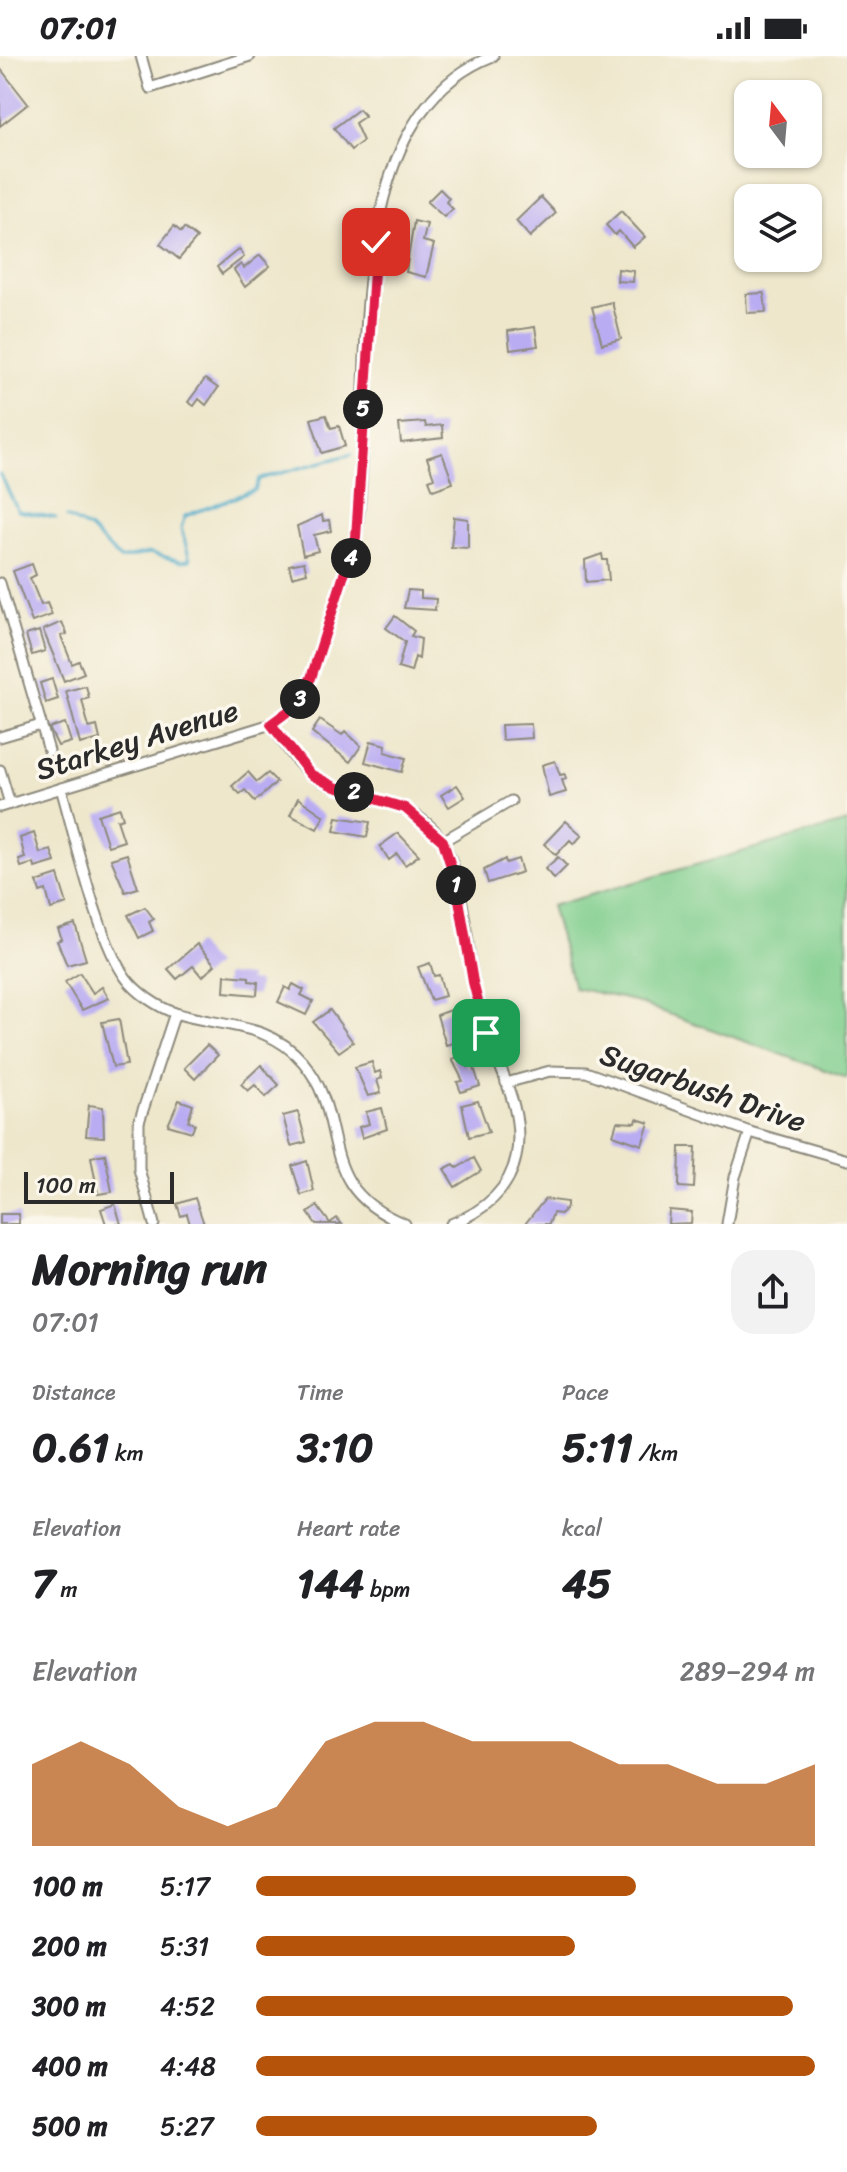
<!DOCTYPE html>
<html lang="en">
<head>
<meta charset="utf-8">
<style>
  body { margin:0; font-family:Sriracha,sans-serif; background:#f2f2f2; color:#202124; height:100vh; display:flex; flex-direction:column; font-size:30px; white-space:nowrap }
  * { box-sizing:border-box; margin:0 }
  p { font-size:26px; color:#757577 }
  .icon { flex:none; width:44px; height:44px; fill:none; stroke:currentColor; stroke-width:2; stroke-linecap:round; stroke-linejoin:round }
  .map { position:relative; height:1168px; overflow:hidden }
  .drawer { display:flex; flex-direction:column; background:#fff; flex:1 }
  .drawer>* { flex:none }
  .needle { width:52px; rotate:344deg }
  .buttons { position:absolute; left:734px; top:24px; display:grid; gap:16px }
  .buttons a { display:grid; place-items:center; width:88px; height:88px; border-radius:16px; background:#fff; box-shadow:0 2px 6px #0004; font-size:40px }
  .scale { position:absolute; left:24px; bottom:20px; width:150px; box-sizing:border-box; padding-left:8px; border:4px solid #2b2b2b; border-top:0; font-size:22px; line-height:28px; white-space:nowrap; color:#2b2b2b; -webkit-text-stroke:6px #fbf7ec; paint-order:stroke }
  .pin { position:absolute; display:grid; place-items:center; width:68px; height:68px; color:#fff; margin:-34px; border-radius:16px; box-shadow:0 4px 12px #0006 }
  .km { position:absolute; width:40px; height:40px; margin:-20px; border-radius:50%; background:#222; color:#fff; font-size:22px; line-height:40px; text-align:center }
  .round { display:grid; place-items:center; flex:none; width:84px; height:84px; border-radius:24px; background:#f2f2f2 }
  .head { display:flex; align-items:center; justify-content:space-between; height:136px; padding:0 32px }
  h1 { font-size:44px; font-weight:700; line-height:60px }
  .stats { display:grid; grid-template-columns:repeat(3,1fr); gap:12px; height:136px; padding:8px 32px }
  .stats div { display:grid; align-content:center }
  .stats b { font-size:40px; font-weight:700 }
  .stats small { font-size:22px; font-weight:400 }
  .stats p { font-size:22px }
  .chart { height:224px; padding:16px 32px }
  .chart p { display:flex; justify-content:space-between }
  .chart svg { width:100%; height:144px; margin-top:8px; fill:#b45309; opacity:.7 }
  ul { padding:0 32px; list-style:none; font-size:26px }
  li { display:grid; grid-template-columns:128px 96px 1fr; align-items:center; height:60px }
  li i { height:20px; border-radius:10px; background:#b45309 }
  .status { display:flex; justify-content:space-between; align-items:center; height:56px; padding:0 40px; background:#fff; direction:ltr }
  .status svg { height:22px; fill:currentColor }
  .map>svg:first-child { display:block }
  .green { fill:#80ce8d; stroke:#567c5c; stroke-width:2 }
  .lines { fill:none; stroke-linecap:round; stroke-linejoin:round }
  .stream { stroke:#4babca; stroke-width:3 }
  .building { fill:#b9acf2 }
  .street-casing { stroke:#8c897c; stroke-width:13 }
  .street { stroke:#fff; stroke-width:9 }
  .route-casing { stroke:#fff; stroke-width:16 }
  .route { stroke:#e11d48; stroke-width:10 }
  .labels { text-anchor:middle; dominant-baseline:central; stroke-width:7; stroke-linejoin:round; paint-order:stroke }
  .street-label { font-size:30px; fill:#2b2b2b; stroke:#fbf7ec }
</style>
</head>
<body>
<div class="status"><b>07:01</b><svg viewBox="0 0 49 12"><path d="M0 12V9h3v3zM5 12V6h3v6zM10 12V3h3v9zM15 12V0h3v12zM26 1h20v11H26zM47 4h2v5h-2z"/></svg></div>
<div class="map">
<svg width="847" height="1168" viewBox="0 0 847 1168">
  <rect width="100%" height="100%" fill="#fbf7ec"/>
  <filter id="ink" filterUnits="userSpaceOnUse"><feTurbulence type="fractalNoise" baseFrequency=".0125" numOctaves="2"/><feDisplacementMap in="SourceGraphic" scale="16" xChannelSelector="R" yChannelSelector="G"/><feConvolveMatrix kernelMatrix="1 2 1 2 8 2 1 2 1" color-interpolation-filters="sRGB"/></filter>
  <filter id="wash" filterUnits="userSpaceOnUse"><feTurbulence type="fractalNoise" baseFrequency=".006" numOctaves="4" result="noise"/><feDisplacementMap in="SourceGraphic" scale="32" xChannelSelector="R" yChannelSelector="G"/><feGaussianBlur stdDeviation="1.8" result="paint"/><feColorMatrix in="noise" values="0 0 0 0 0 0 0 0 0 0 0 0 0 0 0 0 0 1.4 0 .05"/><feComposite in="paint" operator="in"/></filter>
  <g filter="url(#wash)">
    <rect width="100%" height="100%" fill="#eee7cc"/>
    <path class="green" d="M847,766V1022L630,944L574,932L551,850Z"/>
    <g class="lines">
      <g class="stream">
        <path d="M0,418L18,455L56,462"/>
        <path d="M67,461L90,473L120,503L150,497L181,505L190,504L181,472L185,460L255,434L259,423L352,398"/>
      </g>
    </g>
    <g id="blocks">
      <g class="building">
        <path d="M0,12L28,48L0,70Z"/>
        <path d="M359,53L365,60L355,67L363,85L351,94L334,72Z"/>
        <path d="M440,133L449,142L446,146L453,153L444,161L427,146Z"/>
        <path d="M541,141L556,157L530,181L516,165Z"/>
        <path d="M621,155L645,181L633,191L619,175L615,179L606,169Z"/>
        <path d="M414,165L427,168L423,185L434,188L426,221L406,216Z"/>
        <path d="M174,170L181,176L184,172L197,182L179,203L160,188Z"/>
        <path d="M239,193L244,201L222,218L217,211Z"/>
        <path d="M260,199L270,210L245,231L234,214L241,208L244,212Z"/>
        <path d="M618,213L634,215L633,226L617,225Z"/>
        <path d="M764,237L766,256L747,257L746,238Z"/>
        <path d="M612,246L621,283L602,288L592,251Z"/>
        <path d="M535,271L538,290L510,294L508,275Z"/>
        <path d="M205,323L218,332L206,349L199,343L194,350L188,346Z"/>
        <path d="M326,359L331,372L339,370L345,390L322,397L311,363Z"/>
        <path d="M425,366L426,371L442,369L443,382L401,387L399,368Z"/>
        <path d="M442,397L453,427L433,434L429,424L434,422L427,402Z"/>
        <path d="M322,459L323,465L329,464L331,475L314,479L318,495L303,499L297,470Z"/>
        <path d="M454,461L468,463V492L451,491Z"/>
        <path d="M602,498L603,504H607L609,524L586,526L585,504Z"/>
        <path d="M304,506L307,517L292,521L289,509Z"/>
        <path d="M32,508L36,519L30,522L41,549L47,547L52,559L32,566L13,515Z"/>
        <path d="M408,534L421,535V542L436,543L435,554L404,552Z"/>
        <path d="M395,560L414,575L411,580L421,583L419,603L415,601L411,616L398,612L405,586L386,572Z"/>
        <path d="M62,566L67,578L61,580L72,608L79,605L84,617L64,625L43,574Z"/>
        <path d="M39,575L45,595L32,599L26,579Z"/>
        <path d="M52,623L58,643L46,647L40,627Z"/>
        <path d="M86,630L89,642L82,644L89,672L97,670L100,683L80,688L66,635Z"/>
        <path d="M320,664L342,679L345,675L361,690L350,706L312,676Z"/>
        <path d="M65,667L71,686L58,690L49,672Z"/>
        <path d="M531,668L532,682L502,684L501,669Z"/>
        <path d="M371,685L386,689L385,696L406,702L402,716L365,706Z"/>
        <path d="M555,705L560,719L565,718L566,723L562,724L566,736L549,741L542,709Z"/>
        <path d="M248,716L257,726L268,717L277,726L255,745L245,734L240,738L232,730Z"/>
        <path d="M457,729L465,741L449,751L441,739Z"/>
        <path d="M298,742L324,760L317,773L290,759Z"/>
        <path d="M120,752L123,762L117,764L124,785L108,790L98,759Z"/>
        <path d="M337,761L370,766L367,781L334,775Z"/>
        <path d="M566,765L582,779L574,788L570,784L556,799L544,788Z"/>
        <path d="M34,777L40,797L51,794L55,806L35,812L34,807L21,811L19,804L25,802L20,782Z"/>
        <path d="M398,777L419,799L405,809L397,798L389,804L380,790Z"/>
        <path d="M127,798L138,832L125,836L111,803Z"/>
        <path d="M558,801L567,810L554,823L545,813Z"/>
        <path d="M505,803L506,807L518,803L522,816L488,827L484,814Z"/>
        <path d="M58,819L67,848L51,853L46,834L40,836L37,826Z"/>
        <path d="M145,851L154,863L149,866L153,875L139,882L128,859Z"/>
        <path d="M75,868L86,904L67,909L57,885L62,883L58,873Z"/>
        <path d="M197,888L215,909L202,921L193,910L177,923L168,913Z"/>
        <path d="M430,907L434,920L439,919L445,940L431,944L418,911Z"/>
        <path d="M80,917L93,937L102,931L109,942L82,954L65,926Z"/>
        <path d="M225,919L249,921V925L258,926L257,939L224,936Z"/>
        <path d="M293,928L304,934L301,939L313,945L306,959L278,946L285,931L290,934Z"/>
        <path d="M330,954L353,986L339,996L313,966Z"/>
        <path d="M451,954L461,985L446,989L437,959Z"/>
        <path d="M119,963L127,1009L113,1011L102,966Z"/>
        <path d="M207,989L218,999L195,1023L184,1012Z"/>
        <path d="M464,999L468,1011L473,1009L480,1030L461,1036L457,1026L463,1025L452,1003Z"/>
        <path d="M372,1006L375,1017L380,1015L382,1022L377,1024L381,1037L368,1040L355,1011Z"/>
        <path d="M261,1009L279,1029L266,1041L255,1029L248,1035L241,1028Z"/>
        <path d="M179,1044L193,1049L188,1065L195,1068L192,1076L168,1069Z"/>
        <path d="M478,1045L489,1076L469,1081L462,1049Z"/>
        <path d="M89,1049L103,1051L104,1081L86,1080Z"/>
        <path d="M382,1052L387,1073L362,1082L359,1071L369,1068L366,1056Z"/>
        <path d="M298,1056L306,1086L291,1090L283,1060Z"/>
        <path d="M637,1063L649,1067L642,1089L613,1079L617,1066L636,1067Z"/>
        <path d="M680,1091H696L694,1132L679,1131Z"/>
        <path d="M105,1098L112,1136L98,1138L91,1101Z"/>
        <path d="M474,1102L481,1115L455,1131L444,1113L454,1108L457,1112Z"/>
        <path d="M307,1105L314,1135L301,1139L292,1110Z"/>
        <path d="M195,1142L204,1168H190L187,1158L181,1160L177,1148Z"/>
        <path d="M545,1143L567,1146V1151L561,1158L553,1157L549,1168H525Z"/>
        <path d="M115,1148L121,1168H106L101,1153Z"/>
        <path d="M317,1150L330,1167L337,1162L342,1168H316L308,1157Z"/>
        <path d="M669,1154L692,1156L691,1167L668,1168Z"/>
        <rect x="0" y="1158" width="19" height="10"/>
      </g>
    </g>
  </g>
  <g filter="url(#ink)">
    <use href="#blocks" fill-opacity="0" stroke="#8c897c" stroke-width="2"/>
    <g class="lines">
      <defs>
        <g id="street">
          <path d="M141,0L150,32L250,0"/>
          <path d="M0,527L49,695"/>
          <path d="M271,668C286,689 299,715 323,726C361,745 403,741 434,774C467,810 466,901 478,950C490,1000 527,1048 516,1101C509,1135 482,1156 451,1168"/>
          <path d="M0,681L41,669"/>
          <path d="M0,714L10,748"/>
          <path d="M61,732C75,780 98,885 126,922C137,937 158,951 175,957C222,972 268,965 303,1006C352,1064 311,1131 405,1168"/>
          <path d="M0,751L271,668L294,651L311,622L356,481C377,342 330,63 493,0"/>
          <path d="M443,785L511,745"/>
          <path d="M506,1027L550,1015L586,1016L750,1076L847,1104"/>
          <path d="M154,1168L139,1113V1066L175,957"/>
          <path d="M727,1168L735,1121L750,1076"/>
        </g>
      </defs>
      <use href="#street" class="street-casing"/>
      <use href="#street" class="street"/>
    </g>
  </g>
  <g class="lines" filter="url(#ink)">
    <defs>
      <path id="route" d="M376,186L356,481L311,622L294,651L271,668L310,718L335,731L405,752L443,785L456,826L473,926L486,977"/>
    </defs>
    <use href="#route" class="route-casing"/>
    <use href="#route" class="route"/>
  </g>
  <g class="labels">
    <g class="street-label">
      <text transform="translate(137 684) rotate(-17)">Starkey Avenue</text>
      <text transform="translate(703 1032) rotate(19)">Sugarbush Drive</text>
    </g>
  </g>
</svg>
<div class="buttons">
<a><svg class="needle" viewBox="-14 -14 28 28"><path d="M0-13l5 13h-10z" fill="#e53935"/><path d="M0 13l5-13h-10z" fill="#757577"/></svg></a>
<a><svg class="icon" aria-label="layers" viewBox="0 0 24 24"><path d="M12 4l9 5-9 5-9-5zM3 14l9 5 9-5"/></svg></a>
</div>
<div class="scale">100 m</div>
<div class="pin" style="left:486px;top:977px;background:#1e9e55"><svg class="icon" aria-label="arrive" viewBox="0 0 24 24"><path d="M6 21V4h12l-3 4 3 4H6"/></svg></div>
<div class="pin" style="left:376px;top:186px;background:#d93025"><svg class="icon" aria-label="check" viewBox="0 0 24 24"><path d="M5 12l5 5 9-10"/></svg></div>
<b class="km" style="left:456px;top:829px">1</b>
<b class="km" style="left:354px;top:736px">2</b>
<b class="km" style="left:300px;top:643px">3</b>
<b class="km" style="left:351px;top:502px">4</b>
<b class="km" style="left:363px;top:353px">5</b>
</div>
<section class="drawer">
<div class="head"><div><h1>Morning run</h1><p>07:01</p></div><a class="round"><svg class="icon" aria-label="share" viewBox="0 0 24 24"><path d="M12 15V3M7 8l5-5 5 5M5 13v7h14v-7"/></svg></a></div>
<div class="stats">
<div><p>Distance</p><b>0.61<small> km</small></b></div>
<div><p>Time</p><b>3:10</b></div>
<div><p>Pace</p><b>5:11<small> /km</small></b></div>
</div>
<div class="stats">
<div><p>Elevation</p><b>7<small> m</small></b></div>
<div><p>Heart rate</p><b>144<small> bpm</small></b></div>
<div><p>kcal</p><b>45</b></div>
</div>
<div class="chart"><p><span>Elevation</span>289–294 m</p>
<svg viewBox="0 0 160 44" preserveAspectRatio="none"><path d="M0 44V19L10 12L20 19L30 32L40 38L50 32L60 12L70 6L80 6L90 12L100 12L110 12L120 19L130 19L140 25L150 25L160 19V44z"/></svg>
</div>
<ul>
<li><b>100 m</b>5:17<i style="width:68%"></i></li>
<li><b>200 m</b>5:31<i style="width:57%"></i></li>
<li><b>300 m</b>4:52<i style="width:96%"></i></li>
<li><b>400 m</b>4:48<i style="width:100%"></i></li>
<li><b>500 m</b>5:27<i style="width:61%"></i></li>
</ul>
</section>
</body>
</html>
